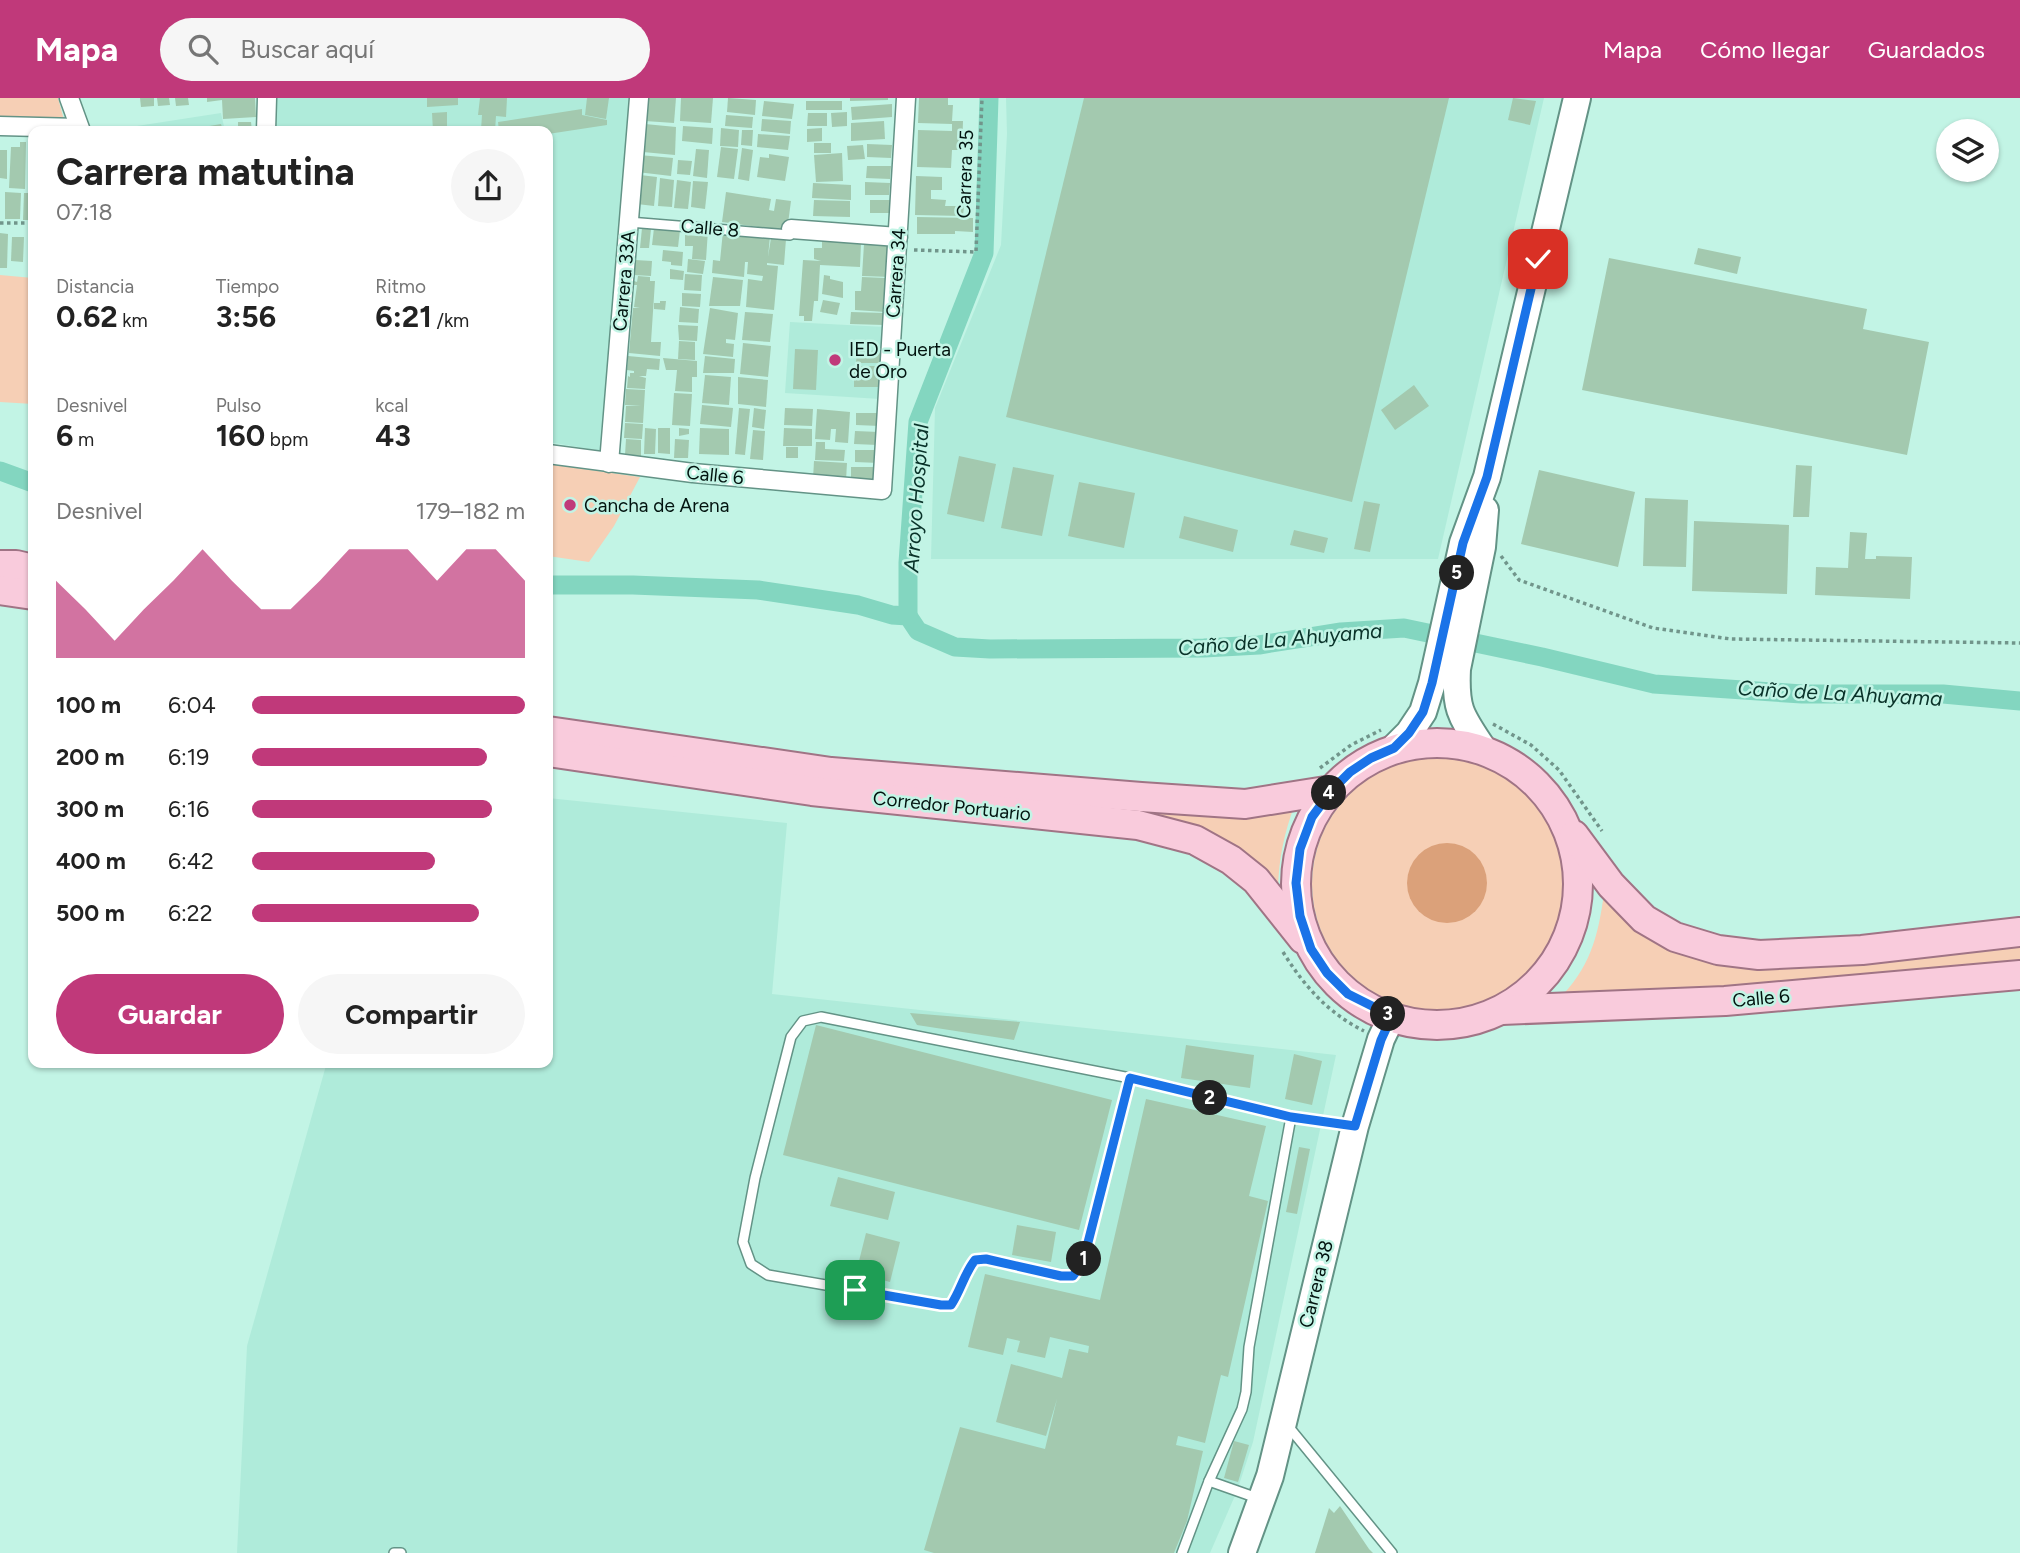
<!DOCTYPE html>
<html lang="es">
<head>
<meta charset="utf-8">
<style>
  body { margin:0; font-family:Figtree,sans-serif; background:#f6f6f6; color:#222; height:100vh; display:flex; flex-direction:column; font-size:26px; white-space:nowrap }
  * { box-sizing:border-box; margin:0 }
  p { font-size:23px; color:#767676 }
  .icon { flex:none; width:38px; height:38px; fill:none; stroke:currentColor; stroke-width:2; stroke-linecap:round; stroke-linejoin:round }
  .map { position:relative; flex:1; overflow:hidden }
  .drawer { position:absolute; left:28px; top:28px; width:525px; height:942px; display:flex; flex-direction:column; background:#fff; border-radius:14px; box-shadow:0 2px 5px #0004 }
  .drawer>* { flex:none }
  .tools { position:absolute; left:1936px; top:21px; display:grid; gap:14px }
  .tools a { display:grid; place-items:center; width:63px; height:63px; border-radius:50%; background:#fff; box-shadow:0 2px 5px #0004; font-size:35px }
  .pin { position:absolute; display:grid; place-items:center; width:60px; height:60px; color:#fff; margin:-30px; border-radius:14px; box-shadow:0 4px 10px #0006 }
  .km { position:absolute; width:35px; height:35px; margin:-18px; border-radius:50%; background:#222; color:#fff; font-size:19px; line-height:35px; text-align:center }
  .round { display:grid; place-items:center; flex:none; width:74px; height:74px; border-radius:37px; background:#f6f6f6 }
  .headline { display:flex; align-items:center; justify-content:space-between; height:119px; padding:0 28px }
  h1 { font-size:38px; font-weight:700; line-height:52px }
  .metrics { display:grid; grid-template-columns:repeat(3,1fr); gap:10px; height:119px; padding:7px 28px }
  .metrics div { display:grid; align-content:center }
  .metrics b { font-size:30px; font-weight:700 }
  .metrics small { font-size:19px; font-weight:400 }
  .metrics p { font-size:19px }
  .chart { height:196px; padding:14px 28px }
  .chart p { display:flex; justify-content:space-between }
  .chart svg { width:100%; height:126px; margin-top:7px; fill:#c0397a; opacity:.7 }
  .button { display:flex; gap:14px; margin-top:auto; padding:14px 28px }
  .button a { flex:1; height:80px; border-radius:42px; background:#c0397a; color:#fff; font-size:28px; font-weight:700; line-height:80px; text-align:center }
  .button a+a { background:#f6f6f6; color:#222 }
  ul { padding:0 28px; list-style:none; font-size:23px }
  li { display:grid; grid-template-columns:112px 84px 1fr; align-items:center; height:52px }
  li i { height:18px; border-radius:9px; background:#c0397a }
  header { display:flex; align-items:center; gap:42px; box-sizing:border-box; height:98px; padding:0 35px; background:#c0397a; color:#fff }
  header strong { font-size:33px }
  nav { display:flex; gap:38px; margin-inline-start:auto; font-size:24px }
  .search { width:490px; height:63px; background:#f6f6f6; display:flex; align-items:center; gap:18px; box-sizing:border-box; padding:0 24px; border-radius:38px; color:#767676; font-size:26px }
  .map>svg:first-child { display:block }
  .built { fill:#afebda }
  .green { fill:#f6cfb5 }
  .forest { fill:#dba17a }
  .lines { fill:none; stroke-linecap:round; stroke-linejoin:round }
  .canal { stroke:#83d6c0; stroke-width:19 }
  .building { fill:#a3c9af }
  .lane-casing { stroke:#639386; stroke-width:12 }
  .street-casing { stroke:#639386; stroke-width:21 }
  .secondary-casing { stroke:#639386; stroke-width:30 }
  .primary-casing { stroke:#a07485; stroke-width:32 }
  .path { stroke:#71958b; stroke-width:3.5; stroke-dasharray:3.5 3.5; stroke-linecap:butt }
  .lane { stroke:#fff; stroke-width:9 }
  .street { stroke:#fff; stroke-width:18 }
  .secondary { stroke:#fff; stroke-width:26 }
  .primary { stroke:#f9cbdc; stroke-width:28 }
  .route-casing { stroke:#fff; stroke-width:14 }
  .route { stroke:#1a73e8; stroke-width:9 }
  .poi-dot { fill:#c0397a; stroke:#c2f4e5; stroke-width:2.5 }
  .labels { text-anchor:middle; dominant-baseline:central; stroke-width:5; stroke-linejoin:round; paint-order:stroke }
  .street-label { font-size:19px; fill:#02130f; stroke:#c2f4e5 }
  .poi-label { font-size:19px; fill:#02130f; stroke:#c2f4e5; text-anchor:start }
  .water-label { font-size:21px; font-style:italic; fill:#093229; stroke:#c2f4e5 }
</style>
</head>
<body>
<header>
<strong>Mapa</strong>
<div class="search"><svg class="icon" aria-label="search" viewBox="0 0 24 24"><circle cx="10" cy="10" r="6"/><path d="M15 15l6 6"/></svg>Buscar aquí</div>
<nav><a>Mapa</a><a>Cómo llegar</a><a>Guardados</a></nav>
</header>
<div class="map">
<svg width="2020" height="1455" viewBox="0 0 2020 1455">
  <rect width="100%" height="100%" fill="#c2f4e5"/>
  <g class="built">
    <path d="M276,0H630L602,353L548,344V33H276Z"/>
    <path d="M1006,0H1544L1438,461H931L935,310L1001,147L1007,36Z"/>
    <path d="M221,15L225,33H125L124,30Z"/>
    <path d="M790,224L885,229L880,301L785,295Z"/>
    <path d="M548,700L787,725L772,896L1336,957L1253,1344L1237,1393L1210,1455H237L247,1248L327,964H548Z"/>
  </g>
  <g class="green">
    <path d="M0,0H58L64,22L0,20Z"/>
    <path d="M0,177L33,180V306L0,304Z"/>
    <path d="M548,366L640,379L614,428L589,464L548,458Z"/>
    <circle cx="1438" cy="786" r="126"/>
    <path d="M1295,706C1284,735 1279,760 1278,790L1156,721V712Z"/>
    <path d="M1604,795L1661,845L2020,844V868L1722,889L1557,903C1590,870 1598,840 1604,795Z"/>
  </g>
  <circle class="forest" cx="1447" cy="785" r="40"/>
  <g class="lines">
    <g class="canal">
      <path d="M0,373L33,385"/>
      <path d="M548,487H633L758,492L858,507L892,517L908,518L918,533L955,549L990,551L1204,550L1259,547L1341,534L1404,530L1542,559L1654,586L1802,596H1943L2020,603"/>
      <path d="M908,518V465L918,324L984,155L989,0"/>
    </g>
  </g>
  <g class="building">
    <path d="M140,0H154V8L141,9Z"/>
    <path d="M157,0H169L170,7L158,8Z"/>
    <path d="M175,0H188L189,7L176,8Z"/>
    <path d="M207,0H255L256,19L223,21L222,2L207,4Z"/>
    <path d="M427,0H458V7L427,9Z"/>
    <path d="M480,0H507L506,19L496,18L495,33L481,32L482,17H478Z"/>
    <path d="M587,0H609L606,21L585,17Z"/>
    <path d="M646,0H676L674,25L645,23Z"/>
    <path d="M681,0H713L711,25L680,23Z"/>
    <path d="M728,0L756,2L755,17L727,14Z"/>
    <path d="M850,0H888V2L850,3Z"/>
    <path d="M919,0H948V7H953L952,23H963L962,52H952L951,70L917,69L918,32L952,33V26L918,25Z"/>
    <path d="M1084,0H1449L1352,404L1006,319Z"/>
    <path d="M1513,0L1536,3L1530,27L1508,22Z"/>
    <path d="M764,3L794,6L792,21L762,18Z"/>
    <rect x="806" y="3" width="36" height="9"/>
    <path d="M892,6V19L852,22L851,9Z"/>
    <path d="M582,11V17L607,22V27L548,36V33H499L498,24Z"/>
    <path d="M447,14V33H433L432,15Z"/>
    <path d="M847,14V28L832,29L831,15Z"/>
    <path d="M808,15H827V28H807Z"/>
    <path d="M726,17L753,19L752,30L725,28Z"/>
    <path d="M762,21L791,23L790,36L761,33Z"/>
    <path d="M884,23L885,41L851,43V25Z"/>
    <path d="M238,24H251L252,33H238Z"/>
    <path d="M221,26L223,33H186V32Z"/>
    <path d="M645,26L676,29L675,57L643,54Z"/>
    <path d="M683,28L713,30L712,46L682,43Z"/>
    <path d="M721,30L739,32L738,49L720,48Z"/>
    <path d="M822,30V43L807,44V31Z"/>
    <path d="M742,32H753L752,48L741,47Z"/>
    <path d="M758,36L790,38L788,52L757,49Z"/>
    <path d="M20,44H26L25,91L9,90L11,49H20Z"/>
    <rect x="814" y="45" width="17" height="10"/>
    <path d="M29,46H33V89H28Z"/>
    <path d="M867,46L892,47L891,60L867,59Z"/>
    <path d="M863,47L865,61L848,62L847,48Z"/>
    <path d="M721,49L738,51L734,81L717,79Z"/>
    <path d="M742,50L753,52L749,83L738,81Z"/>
    <path d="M696,51L709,52L707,80L693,78Z"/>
    <path d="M0,52H7V81L0,80Z"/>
    <path d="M842,55L843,83L816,84L814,57Z"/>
    <path d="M769,56L789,59L785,83L757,79L760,59L769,60Z"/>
    <path d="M639,57L673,60L671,78L637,74Z"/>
    <path d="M678,62L692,63L690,77L677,76Z"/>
    <path d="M867,68H891L890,81L866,80Z"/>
    <path d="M640,77L657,79L654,108L637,106Z"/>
    <path d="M916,78L942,79V92H931V101L946,102L945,108H964L963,118L915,117Z"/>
    <path d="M660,80L674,82L672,109L658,108Z"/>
    <path d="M677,82L691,84L688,111L674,110Z"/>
    <path d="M693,83L708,84L705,111L691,109Z"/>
    <path d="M865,84L890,85L889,97H865Z"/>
    <path d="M813,85L851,87V102L812,100Z"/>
    <path d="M5,94L21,95L20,121H5Z"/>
    <path d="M726,94L771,101L769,112L774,113L776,101L791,103L787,133L722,124Z"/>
    <path d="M24,95H33V122H23Z"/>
    <path d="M814,102L850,103V119L813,118Z"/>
    <rect x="870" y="102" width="24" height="13"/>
    <path d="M917,119L973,120V134L955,133V136H917Z"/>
    <path d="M642,130L651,131L649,150H640Z"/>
    <path d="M654,130L680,132L678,149L652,147Z"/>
    <path d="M699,132H708L706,162L692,161L693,148H685V137L698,138Z"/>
    <path d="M31,133H33V173L29,172Z"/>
    <path d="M723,133L770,138L768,159L771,140L786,141L784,167L767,165V167L778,168L774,212L746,209L748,181L762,183L763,178L747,176L748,164H745L744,179L712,175L713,162L720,163Z"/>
    <path d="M0,135L8,136L7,170H0Z"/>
    <path d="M12,139H24L23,164L11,163Z"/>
    <path d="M822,143L861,145L860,169L820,167L818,203H814L812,223H804V218H799L803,162L821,163L814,161V150H822Z"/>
    <path d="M864,146L891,147L890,179L862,178Z"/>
    <path d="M1698,150L1741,159L1737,176L1694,166Z"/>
    <path d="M663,152L683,154L682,168L671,167V164L662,163Z"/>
    <path d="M1609,160L1867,211L1863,231L1929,244L1907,357L1582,292Z"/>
    <path d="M688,161L705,163L703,176L687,174Z"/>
    <path d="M635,162L652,163L651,178L634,177Z"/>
    <path d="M670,171L684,173L683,182L670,181Z"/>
    <path d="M685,176L702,177L701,193L684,192Z"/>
    <path d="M824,177L830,178V181L843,184V200L822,196Z"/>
    <path d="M638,178L650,179V183H655L651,244H661L660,258L629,255L633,210H640L634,209L637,187H633L634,183L637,184Z"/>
    <path d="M713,179L743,182L740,208H709Z"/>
    <path d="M862,179L886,180L885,214L855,212V193H861Z"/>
    <path d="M682,195L701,196L700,209L682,208Z"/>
    <path d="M823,202L840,205L837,217L820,214Z"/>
    <path d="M660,203H666L665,212L654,211V205H660Z"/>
    <path d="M680,209L699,211L698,225L679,224Z"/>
    <path d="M710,210L738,215L735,242L726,241V245L734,246L733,259L703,256Z"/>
    <path d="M745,214L773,216L770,244L742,242Z"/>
    <path d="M851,214L885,215L884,227L850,226Z"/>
    <path d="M678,227L698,228L697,243L679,242Z"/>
    <path d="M679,243L695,244V262L678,261Z"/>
    <path d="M743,245L771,248L768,279L740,276Z"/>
    <path d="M795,251L818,252L816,292L793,291Z"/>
    <path d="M857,252L881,253V265H856Z"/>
    <path d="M628,258L660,261L659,272L647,271L646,278H639L646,280L645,291L627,290L628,278L630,279V275H634V273L627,272Z"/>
    <path d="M705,258L735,261L734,275H703Z"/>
    <path d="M663,260L697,263V279H692V294L675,293L677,272H666Z"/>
    <rect x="854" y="268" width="25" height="21"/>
    <path d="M705,277L731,279L729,307L702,305Z"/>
    <path d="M738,279L768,282L766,309L738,306Z"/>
    <path d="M1414,287L1429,308L1395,332L1381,312Z"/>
    <path d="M626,291L645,292L643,325L625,324L626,308H641L625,307Z"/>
    <path d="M674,295L692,296L690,328L672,327Z"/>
    <path d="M702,307L733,310L731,329L700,326Z"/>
    <path d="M739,310L750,311L745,357L735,356Z"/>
    <path d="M754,310L766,312L764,331L752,329Z"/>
    <path d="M785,310L813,311L812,328L784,327Z"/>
    <path d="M817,311L850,314L848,345L835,344L836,331H831L830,342L815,341Z"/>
    <path d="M856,315H881L880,328L856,327Z"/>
    <path d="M625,325L643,326L642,341L624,340Z"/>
    <path d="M645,330L656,331L655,356H644Z"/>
    <path d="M658,330H670V356L658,355Z"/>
    <path d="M679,330L689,331V336L679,338Z"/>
    <path d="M700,330L729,331V357L699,356Z"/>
    <path d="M784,330L812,331V348H783Z"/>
    <path d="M753,332L765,333L763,362L750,361Z"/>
    <path d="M855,333L879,334L878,347L854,346Z"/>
    <path d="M626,341L641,342V358L625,357Z"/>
    <path d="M675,341L689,342L688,360H674Z"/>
    <path d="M816,344H825V351L845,352L844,363L815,362Z"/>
    <rect x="786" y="349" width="12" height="11"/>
    <path d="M855,352H879V365L855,364Z"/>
    <path d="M959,358L996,366L984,424L947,416Z"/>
    <path d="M814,363L847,365L846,382L813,381Z"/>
    <path d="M1796,367L1812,368L1809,419H1793Z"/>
    <path d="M851,369H876L875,382H851Z"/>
    <path d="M1013,369L1054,377L1042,438L1001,430Z"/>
    <path d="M1539,372L1635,394L1618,469L1521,446Z"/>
    <path d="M1079,384L1135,395L1124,450L1068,438Z"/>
    <path d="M1645,400L1688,402L1686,469L1643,468Z"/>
    <path d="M1364,403L1380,406L1370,454L1354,451Z"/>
    <path d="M1184,418L1238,432L1233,454L1179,440Z"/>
    <path d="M1694,423L1789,427L1787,496L1692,493Z"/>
    <path d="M1294,432L1328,440L1324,455L1290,447Z"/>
    <path d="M1850,434L1867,435L1865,461H1876V458L1912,459L1910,501L1815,497L1816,469L1848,470Z"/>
    <path d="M910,915L1020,924L1014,942L917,927Z"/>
    <path d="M816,927L1112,1002L1079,1132L783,1057Z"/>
    <path d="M1186,947L1254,957L1250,990L1181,980Z"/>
    <path d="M1294,956L1322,963L1312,1007L1285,1001Z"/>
    <path d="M1146,1001L1266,1028L1249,1098L1268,1103L1228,1279L1221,1277L1205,1345L1178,1338L1176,1347L1203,1353L1187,1423L1174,1455H934L924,1452L960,1329L1045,1351L1057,1301L1046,1338L996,1324L1011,1266L1062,1280L1069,1251L1088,1255L1089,1248L1050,1239L1045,1260L1017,1254L1020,1243L1007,1240L1003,1257L968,1249L985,1176L1100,1202Z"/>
    <path d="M1299,1049L1310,1051L1297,1116L1286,1114Z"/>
    <path d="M838,1079L895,1094L888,1122L830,1108Z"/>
    <path d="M1017,1127L1056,1134L1051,1164L1012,1157Z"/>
    <path d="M866,1135L900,1144L890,1184L856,1175Z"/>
    <path d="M1234,1343L1249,1347L1238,1384L1224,1380Z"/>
    <path d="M1340,1408L1369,1451L1373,1455H1315L1329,1410L1334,1415Z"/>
  </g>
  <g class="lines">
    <defs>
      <g id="lane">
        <path d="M629,124L790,137"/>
        <path d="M1130,980L821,919L803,923L791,939L755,1080L743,1144L751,1166L768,1177L941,1207H951C961,1192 964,1176 975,1162L986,1161L1061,1178H1073L1083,1164L1130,980L1291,1019"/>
        <path d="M1288,1328L1392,1455"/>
        <path d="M1209,1383L1260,1401"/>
        <path d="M394,1455H401"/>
        <path d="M1182,1455L1209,1383L1242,1311L1246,1294L1249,1249L1291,1019L1351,1028"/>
      </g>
      <g id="street">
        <path d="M69,0L81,33"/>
        <path d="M0,28L79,30"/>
        <path d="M266,33L267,0"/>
        <path d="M791,131L898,139"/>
        <path d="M548,356L693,375L882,392L906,0"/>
        <path d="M609,365L639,0"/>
      </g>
      <g id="secondary">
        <path d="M1394,650L1409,635L1423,614L1432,585L1463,445L1487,379L1577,0"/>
        <path d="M1483,651C1461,618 1455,612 1457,571L1482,449L1485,412"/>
        <path d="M1242,1455L1270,1378L1355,1028L1381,941L1392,918"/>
      </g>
      <g id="primary">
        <path d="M0,467H16L33,471"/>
        <path d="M0,492L33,497"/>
        <path d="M548,633L831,674L1141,699L1245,706L1332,692"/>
        <circle cx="1437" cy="786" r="141"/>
        <path d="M548,654L812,693L1138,727L1195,742L1231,762L1256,782L1303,841"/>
        <path d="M1574,737L1611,787L1644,821L1675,839L1718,852L1759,857L1862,852L2020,834"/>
        <path d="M1502,912L1725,903L2020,877"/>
      </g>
    </defs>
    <use href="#lane" class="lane-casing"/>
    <use href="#street" class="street-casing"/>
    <use href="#secondary" class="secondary-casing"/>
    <use href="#primary" class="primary-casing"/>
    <g class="path">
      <path d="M0,125H33"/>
      <path d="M914,152L976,154L982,0"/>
      <path d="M1501,458L1519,482L1653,530L1731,541L2020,545"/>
      <path d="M1493,626L1531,647L1559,672L1602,733"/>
      <path d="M1320,670L1351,647L1381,632"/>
      <path d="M1283,854C1304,888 1328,915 1364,933"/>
    </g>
    <use href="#lane" class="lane"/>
    <use href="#street" class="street"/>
    <use href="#secondary" class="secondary"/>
    <use href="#primary" class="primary"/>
  </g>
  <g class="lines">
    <defs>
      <path id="route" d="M855,1192L941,1207H951C961,1192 964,1176 975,1162L986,1161L1061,1178H1073L1083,1164L1130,980L1291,1019L1355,1028L1381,942L1392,918L1348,896L1327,875L1311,851L1300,818L1296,785L1300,751L1312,719L1332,692L1350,674L1371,660L1394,650L1409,635L1423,614L1432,585L1463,445L1487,379L1538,161"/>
    </defs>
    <use href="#route" class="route-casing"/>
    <use href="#route" class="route"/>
  </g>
  <g class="poi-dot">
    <circle cx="835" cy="262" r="7"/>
    <circle cx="570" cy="407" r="7"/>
  </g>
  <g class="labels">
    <g class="street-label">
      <text transform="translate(965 76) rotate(-88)">Carrera 35</text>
      <text transform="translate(710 130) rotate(5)">Calle 8</text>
      <text transform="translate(896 175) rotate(-86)">Carrera 34</text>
      <text transform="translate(624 183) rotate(-85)">Carrera 33A</text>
      <text transform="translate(715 377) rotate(6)">Calle 6</text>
      <text transform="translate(952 708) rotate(6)">Corredor Portuario</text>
      <text transform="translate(1761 900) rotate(-5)">Calle 6</text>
      <text transform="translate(1316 1186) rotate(-76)">Carrera 38</text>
    </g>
    <g class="poi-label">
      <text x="849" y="251">IED - Puerta<tspan x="849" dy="22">de Oro</tspan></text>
      <text x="584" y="407">Cancha de Arena</text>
    </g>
    <g class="water-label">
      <text transform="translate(916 400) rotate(-86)">Arroyo Hospital</text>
      <text transform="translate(1280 541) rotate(-5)">Caño de La Ahuyama</text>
      <text transform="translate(1840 595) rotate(3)">Caño de La Ahuyama</text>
    </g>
  </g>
</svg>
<div class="tools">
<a><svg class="icon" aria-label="layers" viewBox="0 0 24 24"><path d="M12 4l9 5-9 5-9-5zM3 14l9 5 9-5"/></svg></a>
</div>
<div class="pin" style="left:855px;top:1192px;background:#1e9e55"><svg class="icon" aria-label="arrive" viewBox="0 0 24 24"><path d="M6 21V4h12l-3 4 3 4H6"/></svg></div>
<div class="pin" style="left:1538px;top:161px;background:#d93025"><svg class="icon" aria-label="check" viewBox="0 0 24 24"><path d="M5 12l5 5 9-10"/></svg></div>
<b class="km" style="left:1084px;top:1161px">1</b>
<b class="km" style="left:1210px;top:1000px">2</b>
<b class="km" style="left:1388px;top:916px">3</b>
<b class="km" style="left:1329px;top:695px">4</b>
<b class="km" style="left:1457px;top:475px">5</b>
<section class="drawer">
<div class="headline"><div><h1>Carrera matutina</h1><p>07:18</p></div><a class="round"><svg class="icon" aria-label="share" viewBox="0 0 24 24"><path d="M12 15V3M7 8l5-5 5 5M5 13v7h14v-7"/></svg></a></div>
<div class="metrics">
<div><p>Distancia</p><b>0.62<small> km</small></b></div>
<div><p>Tiempo</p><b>3:56</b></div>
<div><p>Ritmo</p><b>6:21<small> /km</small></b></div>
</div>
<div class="metrics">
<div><p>Desnivel</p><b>6<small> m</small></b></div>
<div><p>Pulso</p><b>160<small> bpm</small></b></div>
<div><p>kcal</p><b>43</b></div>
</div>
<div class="chart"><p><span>Desnivel</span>179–182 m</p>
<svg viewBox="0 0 160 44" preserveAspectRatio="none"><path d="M0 44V17L10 27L20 38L30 27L40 17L50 6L60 17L70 27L80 27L90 17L100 6L110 6L120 6L130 17L140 6L150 6L160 17V44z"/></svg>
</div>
<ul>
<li><b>100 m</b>6:04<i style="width:100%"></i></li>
<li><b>200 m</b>6:19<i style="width:86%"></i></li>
<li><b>300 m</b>6:16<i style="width:88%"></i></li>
<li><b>400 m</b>6:42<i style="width:67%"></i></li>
<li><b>500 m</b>6:22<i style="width:83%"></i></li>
</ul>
<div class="button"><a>Guardar</a><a>Compartir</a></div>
</section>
</div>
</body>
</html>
